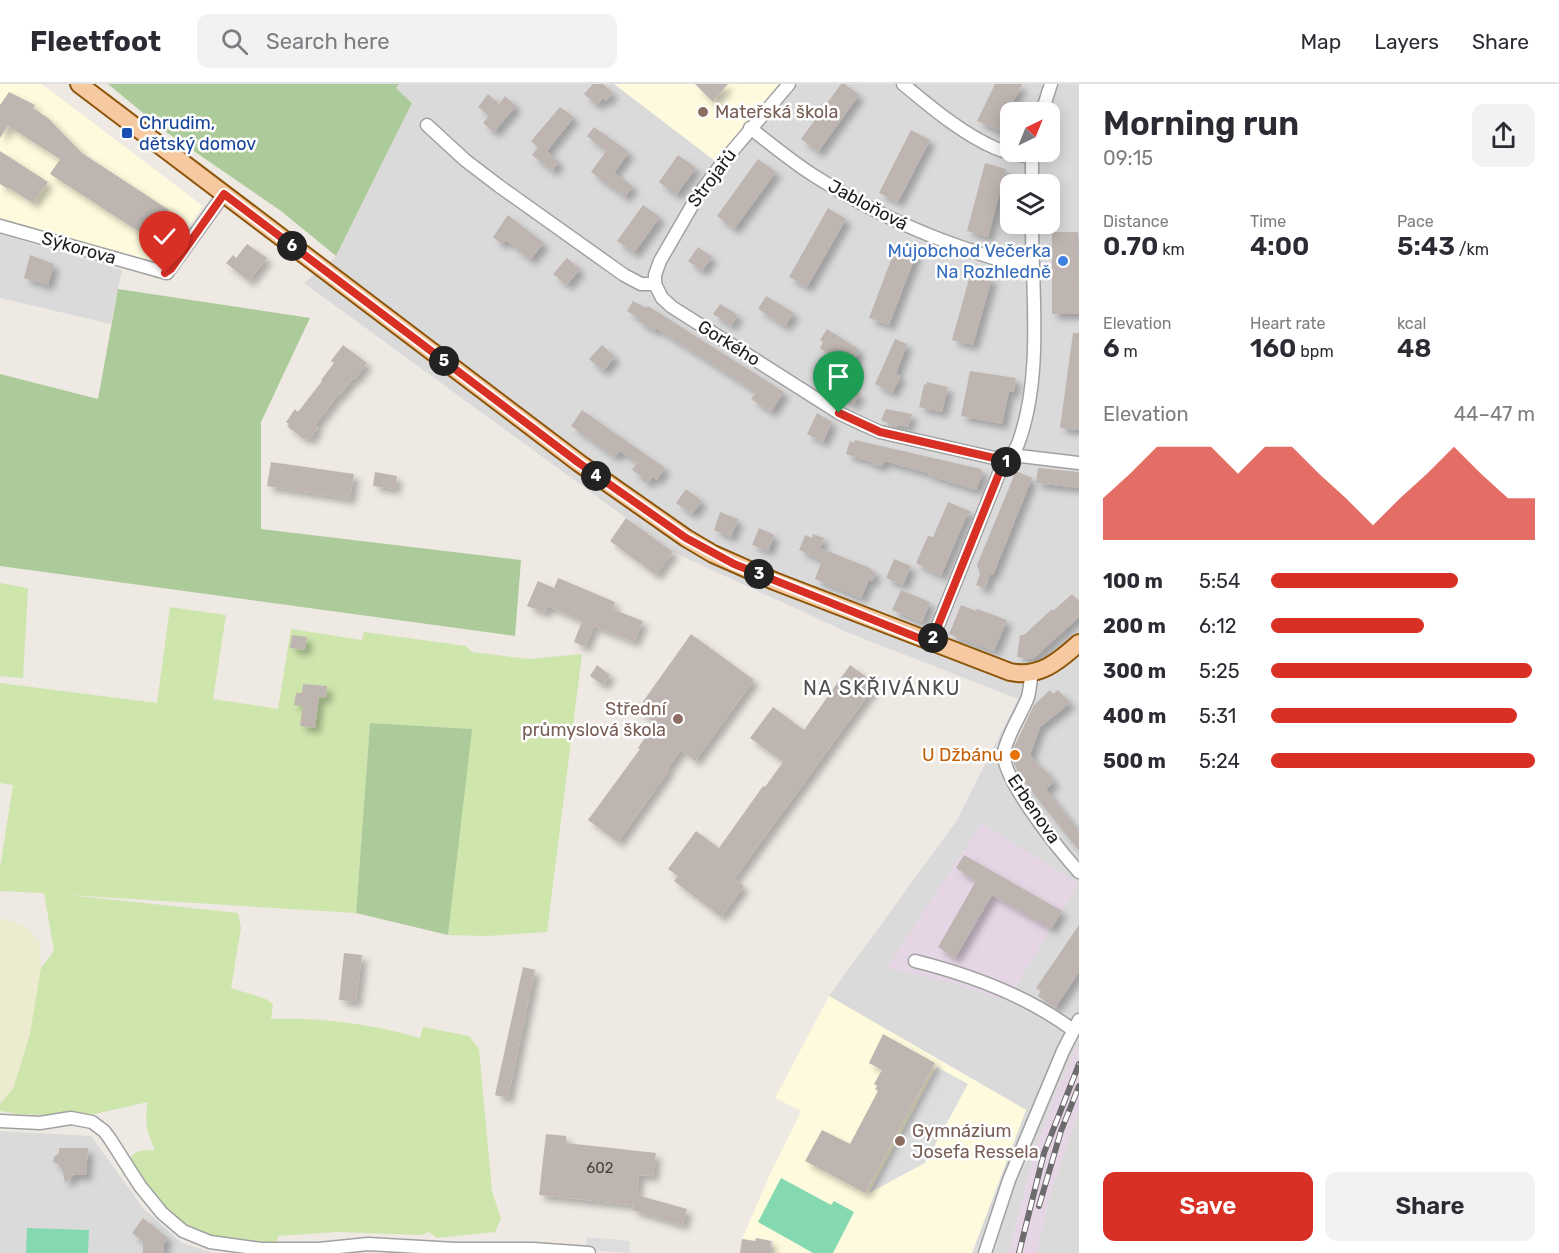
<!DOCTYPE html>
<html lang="en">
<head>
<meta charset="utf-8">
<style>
  body { margin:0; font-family:Rubik,sans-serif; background:#f2f2f3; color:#2b2b33; height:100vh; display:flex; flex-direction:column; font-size:22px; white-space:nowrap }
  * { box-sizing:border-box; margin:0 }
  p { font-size:20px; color:#7c7c81 }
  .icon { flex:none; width:33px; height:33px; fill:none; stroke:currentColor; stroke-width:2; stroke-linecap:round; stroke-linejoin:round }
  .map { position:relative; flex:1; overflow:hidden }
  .drawer { display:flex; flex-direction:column; background:#fff; width:480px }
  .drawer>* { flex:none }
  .needle { width:39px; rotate:43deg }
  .buttons { position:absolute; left:1000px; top:18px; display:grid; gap:12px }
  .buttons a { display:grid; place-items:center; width:60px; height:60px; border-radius:12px; background:#fff; box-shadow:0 3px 15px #0003; font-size:30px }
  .pin { position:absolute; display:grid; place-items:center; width:51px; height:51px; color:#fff; margin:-62px -26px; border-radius:50% 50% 50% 0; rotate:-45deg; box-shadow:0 0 6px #0007 }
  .pin .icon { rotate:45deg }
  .km { position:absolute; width:30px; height:30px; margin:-15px; border-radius:50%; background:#222; color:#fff; font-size:16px; line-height:30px; text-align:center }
  .round { display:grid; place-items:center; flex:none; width:63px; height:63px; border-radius:12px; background:#f2f2f3 }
  .head { display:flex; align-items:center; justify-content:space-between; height:102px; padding:0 24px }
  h1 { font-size:33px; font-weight:600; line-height:45px }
  .stats { display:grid; grid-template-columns:repeat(3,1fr); gap:9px; height:102px; padding:6px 24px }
  .stats div { display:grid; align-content:center }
  .stats b { font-size:26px; font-weight:600 }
  .stats small { font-size:16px; font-weight:400 }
  .stats p { font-size:16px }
  .chart { height:168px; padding:12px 24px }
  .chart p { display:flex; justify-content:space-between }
  .chart svg { width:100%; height:108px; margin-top:6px; fill:#d93025; opacity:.7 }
  .cta { display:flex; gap:12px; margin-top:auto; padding:12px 24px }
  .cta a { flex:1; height:69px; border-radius:12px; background:#d93025; color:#fff; font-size:24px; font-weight:600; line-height:69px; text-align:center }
  .cta a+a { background:#f2f2f3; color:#2b2b33 }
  ul { padding:0 24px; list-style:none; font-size:20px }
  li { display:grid; grid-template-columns:96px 72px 1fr; align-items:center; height:45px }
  li i { height:15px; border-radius:8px; background:#d93025 }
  header { display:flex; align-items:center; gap:36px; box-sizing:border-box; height:84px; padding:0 30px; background:#fff; border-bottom:2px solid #e1e1e2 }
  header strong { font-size:28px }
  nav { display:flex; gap:33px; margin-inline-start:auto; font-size:21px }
  .search { width:420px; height:54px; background:#f2f2f3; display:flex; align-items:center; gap:15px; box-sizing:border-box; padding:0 21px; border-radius:12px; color:#7c7c81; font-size:22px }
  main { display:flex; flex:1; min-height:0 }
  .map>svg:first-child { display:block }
  .residential { fill:#dbdada; fill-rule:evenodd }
  .industrial { fill:#e6d6e5 }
  .education { fill:#fdfadd }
  .farmland { fill:#ecebcf }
  .grass { fill:#cee5ac }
  .forest { fill:#adcb9a }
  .pitch { fill:#85d9b0 }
  .parking { fill:#ddd }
  .building { fill:#beb5b0; filter:url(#shadow) }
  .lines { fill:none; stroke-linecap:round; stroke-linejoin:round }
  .minor-casing { stroke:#a1a1a1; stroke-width:15 }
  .major-casing { stroke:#8d5509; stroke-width:20 }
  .minor { stroke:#fff; stroke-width:12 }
  .major { stroke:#f6c9a0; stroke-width:16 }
  .rail-casing { stroke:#6b6b6b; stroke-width:6 }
  .rail { stroke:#fff; stroke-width:4; stroke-dasharray:11; stroke-linecap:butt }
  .route-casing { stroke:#fff; stroke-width:12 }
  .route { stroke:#d93025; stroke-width:8 }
  .education-dot { fill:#8d6e63; stroke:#fff; stroke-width:2 }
  .transit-dot { fill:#1a4fb4; stroke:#fff; stroke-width:2 }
  .shop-dot { fill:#3f7fe0; stroke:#fff; stroke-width:2 }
  .food-dot { fill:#e8710a; stroke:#fff; stroke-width:2 }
  .labels { text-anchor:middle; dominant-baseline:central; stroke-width:5; stroke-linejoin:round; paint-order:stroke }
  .number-label { font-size:15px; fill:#454342 }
  .education-label { font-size:18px; fill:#785e54; stroke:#fff; text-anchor:start }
  .transit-label { font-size:18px; fill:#164399; stroke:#fff; text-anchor:start }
  .street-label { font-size:18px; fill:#1d1d1d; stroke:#fff }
  .shop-label { font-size:18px; fill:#366cbe; stroke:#fff; text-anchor:end }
  .food-label { font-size:18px; fill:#c56008; stroke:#fff; text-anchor:end }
  .neighbourhood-label { font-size:20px; letter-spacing:1.5px; fill:#505050; stroke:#fff }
</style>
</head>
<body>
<header>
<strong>Fleetfoot</strong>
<div class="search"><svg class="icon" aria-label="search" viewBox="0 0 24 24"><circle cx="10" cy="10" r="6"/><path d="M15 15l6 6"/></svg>Search here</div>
<nav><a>Map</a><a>Layers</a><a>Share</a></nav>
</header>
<main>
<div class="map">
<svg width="1079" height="1169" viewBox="0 0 1079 1169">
  <defs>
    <filter id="shadow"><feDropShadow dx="5.5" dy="5.5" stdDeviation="3" flood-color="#0004"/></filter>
  </defs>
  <rect width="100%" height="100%" fill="#eee9e3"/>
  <g class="residential">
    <path d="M399,0H1079V958L1057,1006L1035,1066L1009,1169H972L1026,1026L829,912L957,736L1018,615L849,549L673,468L304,199L336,172L412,19L396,4ZM1011,28H1050V68H1011ZM1011,100H1050V140H1011Z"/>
    <path d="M0,150L122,186L111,240L0,214Z"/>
    <path d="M1079,1024V1169H1037L1049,1114Z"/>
    <path d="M0,1047L91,1052L144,1125L182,1159L214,1169H0Z"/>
  </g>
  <g class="industrial">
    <path d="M982,739L1078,800L1007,917L953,899L887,884Z"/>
    <path d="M1079,958V1024L1049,1114L1037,1169H1009L1035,1066L1057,1006Z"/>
  </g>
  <g class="education">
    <path d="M0,0H42L203,122L162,180L0,134Z"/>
    <path d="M614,0H781L715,77Z"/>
    <path d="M829,912L1026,1026L972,1169H772L774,1157L756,1154L755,1157L742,1155L771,1088L801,1027L775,1014Z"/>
  </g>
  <path class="farmland" d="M0,834L22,841L30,847L40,859L41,884L30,950L13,1005L0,1020Z"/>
  <g class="grass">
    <path d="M0,499L28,504L23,594L0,592Z"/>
    <path d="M170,523L226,531L213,615L278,625L291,545L362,556L364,548L466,562L472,568L529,575L582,570L547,848L487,852L448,851L471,645L370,639L356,829L68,811L238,829L241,844L231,904L266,915L273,920L271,935C319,933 373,940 420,954L423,943L469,952L479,965L492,1107L501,1135L495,1148L437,1154L429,1148L421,1151L337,1148L278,1152L277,1159C245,1160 211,1157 183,1140C162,1128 144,1097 129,1078C133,1065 143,1067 155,1066C147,1049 144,1036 148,1018L90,1031L64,1028L47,1031L17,1030L0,1027V1020L13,1005L30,950L41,884L54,867L44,809L0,807V784L13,701L0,699V599L157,619Z"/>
  </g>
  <g class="forest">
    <path d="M108,0H399L396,4L412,19L336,172L281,127L166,48Z"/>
    <path d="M118,205L310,234L261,338V445L521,476L515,552L0,482V290L98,315Z"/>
    <path d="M370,639L472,645L448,851L356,829Z"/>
  </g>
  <g class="pitch">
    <path d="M781,1094L831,1121L834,1117L854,1128L833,1169H813L758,1138Z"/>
    <path d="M27,1144L89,1146L88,1169H26Z"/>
  </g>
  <g class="parking">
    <path d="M937,983L968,1000L925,1079L869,1109Z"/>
    <path d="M587,1153L630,1157L629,1169L586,1166Z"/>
  </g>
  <g class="building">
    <path d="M593,0H603L613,9L606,17L603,14L597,21L584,10Z"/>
    <path d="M695,0H728L713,18Z"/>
    <path d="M841,0H845L859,11L818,68L801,55Z"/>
    <path d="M995,0H1022L999,47L977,37Z"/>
    <path d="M9,8L35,21L33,24L48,34L82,69L169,126L150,155L50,90L60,75L8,42L0,54V21Z"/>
    <path d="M488,10L499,20L505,12L516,22L494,48L483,39L489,32L478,23Z"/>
    <path d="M560,23L574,33L547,67L559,78L552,87L532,71L538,63L531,57Z"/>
    <path d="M594,43L629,68L614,89L633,102L625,113L591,88L606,67L587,52Z"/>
    <path d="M911,46L930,56L898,118L879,109Z"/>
    <path d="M0,67L48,98L33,119L9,104L8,105L0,100Z"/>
    <path d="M678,71L696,84L676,111L659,98Z"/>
    <path d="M758,75L776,88L734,145L717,132Z"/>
    <path d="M985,79L1006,85L988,153L967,147Z"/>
    <path d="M643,121L660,133L634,169L617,157Z"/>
    <path d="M828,124L846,135L807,203L789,193Z"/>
    <path d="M508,131L544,159L530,176L506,156L502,160L493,153Z"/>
    <path d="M1052,148H1078L1079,230H1052Z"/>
    <path d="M247,160L267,174L249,197L226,179L233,171L236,174Z"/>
    <path d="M897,160L917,168L889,241L869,234Z"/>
    <path d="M698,163L712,173L702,187L688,177Z"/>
    <path d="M30,171L54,180L48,201L24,194Z"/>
    <path d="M567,174L580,185L567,201L553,190Z"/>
    <path d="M971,188L992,194L973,261L952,256Z"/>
    <path d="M766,212L794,229L785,242L758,225Z"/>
    <path d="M633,217L646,224L648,222L784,308L771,328L751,315L756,308L656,244L655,247L638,237L639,234L627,227Z"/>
    <path d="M720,220L738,231L731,242L713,230Z"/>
    <path d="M827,245L860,266L853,277L848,274L844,280L820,264L823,258L820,256Z"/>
    <path d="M1073,249H1079V346L1060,344Z"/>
    <path d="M895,255L907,260L896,290L901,292L892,309L875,300Z"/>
    <path d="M343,261L367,279L355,295L353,294L340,311L339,310L315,341L318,344L309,356L306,353L304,355L287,342L289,340L286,338L295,325L298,328L322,297L321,296L334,279L331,277Z"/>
    <path d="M602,261L615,273L603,287L589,275Z"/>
    <path d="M970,287L1016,294L1014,308L1009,307L1002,340L961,332Z"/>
    <path d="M927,298L948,303L942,328L919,323L924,300L926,301Z"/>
    <path d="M845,300L860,310L853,321L838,311Z"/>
    <path d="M886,325L912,330L908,343L898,341L897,343L881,336Z"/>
    <path d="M582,326L665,384L657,396L652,393L649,398H644L641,392L632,386L637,379L620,367L615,373L571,342Z"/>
    <path d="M817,329L832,338L823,358L807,350Z"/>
    <path d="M855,356L981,385L983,389L976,406L928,391V389L884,377L882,382L871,380V378L846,370L850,357L854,359Z"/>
    <path d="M271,378L354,390L350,415L267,402Z"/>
    <path d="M1038,384L1079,388V404L1036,399Z"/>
    <path d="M1016,387L1032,394L993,491L990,490L985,505L976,501L980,490L977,481Z"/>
    <path d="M375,388L397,392L395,405L373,402Z"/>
    <path d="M686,405L702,417L692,430L676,419Z"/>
    <path d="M948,418L972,428L966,433L941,492L916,479L928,452L933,453Z"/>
    <path d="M720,428L738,435L731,453L714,446Z"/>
    <path d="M626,434L673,468L656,491L610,457Z"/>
    <path d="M759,444L774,451L768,467L752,461Z"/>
    <path d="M813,450L824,454L820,464L870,484L876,490L872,497L869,496L861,514L815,495L822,476L799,466L805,451L812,454Z"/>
    <path d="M894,475L911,482L903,501L886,494Z"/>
    <path d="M558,494L615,518L612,525L643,537L634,558L594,542L585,563L574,558L582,537L548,522L545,529L527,522L538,497L554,504Z"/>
    <path d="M901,506L930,518L922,538L892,526Z"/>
    <path d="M1072,510L1079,517V533L1033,575L1017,573L1020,551H1024L1052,525L1053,527Z"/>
    <path d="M961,521L976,527L977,525L1007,536L994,567L949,550Z"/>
    <path d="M691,550L754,596L695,677L681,666L667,685L669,686L618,758L588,736L640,665L638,664L655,639L637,626Z"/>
    <path d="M292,551L307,553L305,566L290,564Z"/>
    <path d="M597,581L610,591L603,601L590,592Z"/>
    <path d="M850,581L876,600L734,795L744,802L721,833L674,797L678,792L668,785L696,747L719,764L763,702L765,703L783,678L750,654L773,623L804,646Z"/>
    <path d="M303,600L327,602L326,614L319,613L315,644L300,642L303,622L294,621L296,609H302Z"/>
    <path d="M1050,606L1053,610L1058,606L1070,619L1040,643L1030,671L1041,684L1042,682L1054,698L1046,705L1079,748V767L1019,691L1013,677L1014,663L1034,621Z"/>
    <path d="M964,771L1062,827L1051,845L992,811L955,874L938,863L976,797L956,784Z"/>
    <path d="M1079,841V888L1055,924L1038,912L1041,907L1036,904Z"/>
    <path d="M344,869L362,871L356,918L339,916Z"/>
    <path d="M523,883L535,886L508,1014L495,1011Z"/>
    <path d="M883,950L935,979L865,1109L805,1077L822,1046L850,1060L878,1007L875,1005L877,1002L874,1000L882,986L869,979Z"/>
    <path d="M546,1050L566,1052V1059L656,1069L653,1092L639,1091L637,1111L687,1125L683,1141L632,1126L633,1121L539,1111Z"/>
    <path d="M59,1064H88L86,1091H74L65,1099L63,1088L59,1081L53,1078L54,1073L59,1069Z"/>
    <path d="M143,1134L168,1154L164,1159V1169H143V1157L132,1149Z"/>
    <path d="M756,1154L771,1157L770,1169H740L742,1155L755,1157Z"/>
  </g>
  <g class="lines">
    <defs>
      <g id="minor">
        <path d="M789,0L723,78L697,113L660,177L655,191V200L662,214L672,223L839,329L864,341L880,348L994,374L1012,371L1079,379"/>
        <path d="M903,0C931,23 961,49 995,64C1007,69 1019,71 1032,73"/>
        <path d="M1042,28L1051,0"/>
        <path d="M427,41L465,76L499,102L624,191L641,200H655"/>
        <path d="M750,44C771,60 791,77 813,91C860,121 909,145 961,163C985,171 1006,181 1032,179"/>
        <path d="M1032,100V68"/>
        <path d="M0,142L167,189L224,110"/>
        <path d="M931,559L1000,387C1005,377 1014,370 1018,360C1043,293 1032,210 1032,140"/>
        <path d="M1032,590C1030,597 1030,605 1028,613C1021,631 1008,649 1004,668C1000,693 1061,768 1079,788"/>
        <path d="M915,877C971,891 1026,911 1073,946"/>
        <path d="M0,1037L40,1039L71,1034L92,1038L104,1047L110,1055L140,1102L162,1129L183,1147L210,1158L261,1165H319L368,1160L456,1165H533L589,1169"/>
        <path d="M985,1169L1009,1096L1063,967L1079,936"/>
      </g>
      <path id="major" d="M79,0L579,379L686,454L713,470L774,497L1010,588C1039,594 1058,578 1079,559"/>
    </defs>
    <use href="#minor" class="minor-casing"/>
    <use href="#major" class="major-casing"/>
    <use href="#minor" class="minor"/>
    <use href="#major" class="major"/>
    <defs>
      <g id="rail">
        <path d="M1039,1122L1061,1047L1079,1002"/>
        <path d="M1019,1169L1044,1069L1079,980"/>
      </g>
    </defs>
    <use href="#rail" class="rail-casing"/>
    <use href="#rail" class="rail"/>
  </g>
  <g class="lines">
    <defs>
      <path id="route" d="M165,189L171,185L224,110L579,379L686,454L734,480L931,559L1000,387L1012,371L994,374L880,348L839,329"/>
    </defs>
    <use href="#route" class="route-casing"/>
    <use href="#route" class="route"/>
  </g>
  <g class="education-dot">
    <circle cx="703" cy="28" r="6"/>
    <circle cx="678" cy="635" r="6"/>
    <circle cx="900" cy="1057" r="6"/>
  </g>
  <rect class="transit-dot" x="121" y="43" width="12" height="12" rx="3"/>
  <circle class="shop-dot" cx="1063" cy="177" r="6"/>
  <circle class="food-dot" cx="1015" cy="671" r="6"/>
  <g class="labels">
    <g class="number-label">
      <text x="600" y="1084">602</text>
    </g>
    <g class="education-label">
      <text x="715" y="28">Mateřská škola</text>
      <text x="666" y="625" text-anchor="end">Střední<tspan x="666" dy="21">průmyslová škola</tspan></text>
      <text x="912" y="1047">Gymnázium<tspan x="912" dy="21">Josefa Ressela</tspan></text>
    </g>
    <g class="transit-label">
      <text x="139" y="39">Chrudim,<tspan x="139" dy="21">dětský domov</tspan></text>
    </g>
    <g class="street-label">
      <text transform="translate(712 94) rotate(-53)">Strojařů</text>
      <text transform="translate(868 121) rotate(28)">Jabloňová</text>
      <text transform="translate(79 164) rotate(16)">Sýkorova</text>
      <text transform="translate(729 259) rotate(32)">Gorkého</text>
      <text transform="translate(1034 725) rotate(56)">Erbenova</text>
    </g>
    <g class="shop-label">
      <text x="1051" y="167">Můjobchod Večerka<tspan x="1051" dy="21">Na Rozhledně</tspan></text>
    </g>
    <g class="food-label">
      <text x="1003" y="671">U Džbánu</text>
    </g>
    <g class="neighbourhood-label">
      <text x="882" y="604">NA SKŘIVÁNKU</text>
    </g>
  </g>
</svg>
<div class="buttons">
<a><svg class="needle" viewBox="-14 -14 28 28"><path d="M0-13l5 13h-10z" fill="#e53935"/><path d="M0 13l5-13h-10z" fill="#7c7c81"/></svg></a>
<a><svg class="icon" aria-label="layers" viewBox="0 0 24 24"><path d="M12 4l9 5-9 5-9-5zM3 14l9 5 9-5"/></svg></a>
</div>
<div class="pin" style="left:839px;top:329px;background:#1e9e55"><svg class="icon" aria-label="arrive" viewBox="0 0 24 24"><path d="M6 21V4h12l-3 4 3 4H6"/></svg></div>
<div class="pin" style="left:165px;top:189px;background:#d93025"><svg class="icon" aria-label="check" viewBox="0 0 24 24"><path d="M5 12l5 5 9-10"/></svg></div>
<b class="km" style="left:1006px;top:378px">1</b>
<b class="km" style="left:933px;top:554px">2</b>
<b class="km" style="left:759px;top:490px">3</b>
<b class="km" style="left:596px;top:392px">4</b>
<b class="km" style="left:444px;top:277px">5</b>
<b class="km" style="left:292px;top:162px">6</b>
</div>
<section class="drawer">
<div class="head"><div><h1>Morning run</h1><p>09:15</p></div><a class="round"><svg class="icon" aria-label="share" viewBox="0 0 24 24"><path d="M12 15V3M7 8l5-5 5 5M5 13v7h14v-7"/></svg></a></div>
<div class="stats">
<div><p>Distance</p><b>0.70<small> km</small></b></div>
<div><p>Time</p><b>4:00</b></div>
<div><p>Pace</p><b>5:43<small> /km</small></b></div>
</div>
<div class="stats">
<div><p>Elevation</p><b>6<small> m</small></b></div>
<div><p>Heart rate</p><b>160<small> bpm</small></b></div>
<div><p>kcal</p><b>48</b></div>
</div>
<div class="chart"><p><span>Elevation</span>44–47 m</p>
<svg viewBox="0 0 160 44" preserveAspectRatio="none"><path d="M0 44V27L10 17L20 6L30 6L40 6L50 17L60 6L70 6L80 17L90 27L100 38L110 27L120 17L130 6L140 17L150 27L160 27V44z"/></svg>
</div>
<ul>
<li><b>100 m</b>5:54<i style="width:71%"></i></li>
<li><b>200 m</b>6:12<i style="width:58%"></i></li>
<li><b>300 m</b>5:25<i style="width:99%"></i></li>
<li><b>400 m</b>5:31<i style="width:93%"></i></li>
<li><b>500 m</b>5:24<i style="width:100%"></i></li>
</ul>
<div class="cta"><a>Save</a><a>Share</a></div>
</section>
</main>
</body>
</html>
